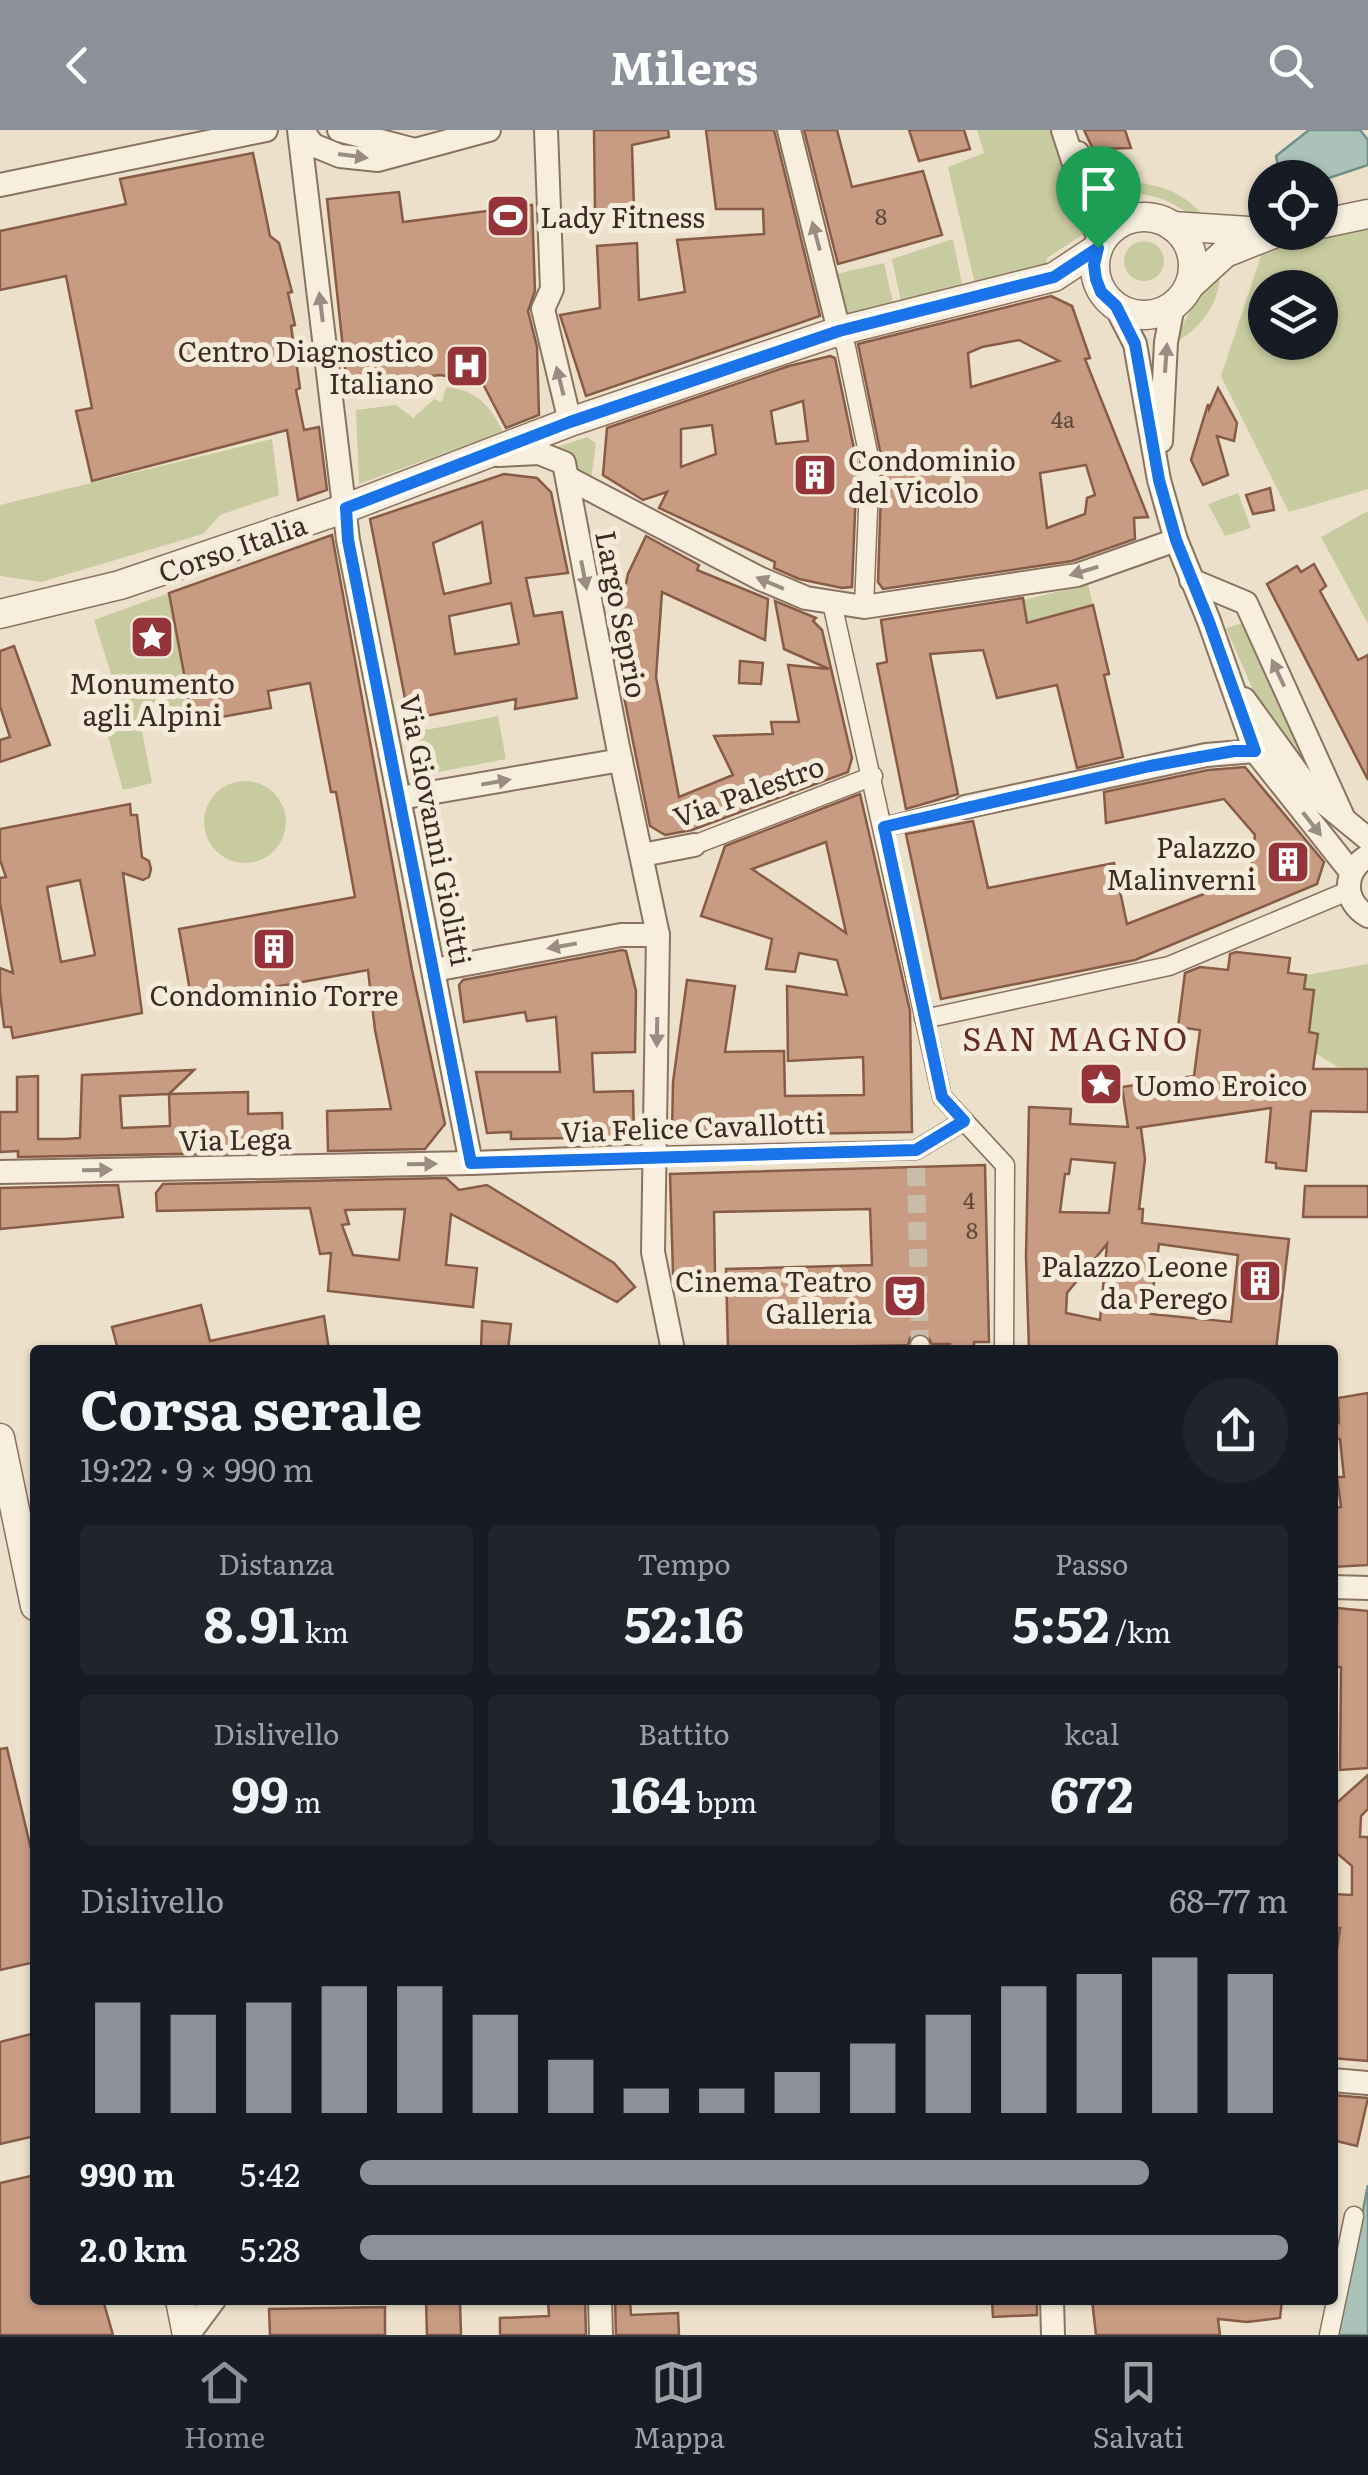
<!DOCTYPE html>
<html lang="it">
<head>
<meta charset="utf-8">
<style>
  body { margin:0; font-family:Literata,serif; background:#20242c; color:#f1f3f6; height:100vh; display:flex; flex-direction:column; font-size:38px; white-space:nowrap }
  * { box-sizing:border-box; margin:0 }
  p { font-size:32px; color:#9ea1a6 }
  .icon { flex:none; width:55px; height:55px; fill:none; stroke:currentColor; stroke-width:2; stroke-linecap:round; stroke-linejoin:round }
  .map { position:relative; flex:1; overflow:hidden }
  .side { position:absolute; left:30px; top:1215px; width:1308px; height:960px; display:flex; flex-direction:column; background:#171b24; border-radius:10px; box-shadow:0 2px 8px #0004 }
  .side>* { flex:none }
  .tools { position:absolute; left:1248px; top:30px; display:grid; gap:20px }
  .tools a { display:grid; place-items:center; width:90px; height:90px; border-radius:50%; background:#171b24; box-shadow:0 2px 8px #0004; font-size:50px }
  .pin { position:absolute; display:grid; place-items:center; width:85px; height:85px; color:#fff; margin:-102px -42px; border-radius:50% 50% 50% 0; rotate:-45deg; box-shadow:0 0 10px #0007 }
  .pin .icon { rotate:45deg }
  .round { display:grid; place-items:center; flex:none; width:105px; height:105px; border-radius:52px; background:#20242c }
  .overview { display:flex; align-items:center; justify-content:space-between; height:170px; padding:0 50px }
  h1 { font-size:55px; font-weight:700; line-height:75px }
  .metrics { display:grid; grid-template-columns:repeat(3,1fr); gap:15px; height:170px; padding:10px 50px }
  .metrics div { display:grid; align-content:center; border-radius:10px; background:#20242c; text-align:center }
  .metrics b { font-size:50px; font-weight:700 }
  .metrics small { font-size:28px; font-weight:400 }
  .metrics p { font-size:28px }
  .chart { height:280px; padding:20px 50px }
  .chart p { display:flex; justify-content:space-between }
  .chart svg { width:100%; height:180px; margin-top:10px; stroke:#8c9099; stroke-width:6 }
  ul { padding:0 50px; list-style:none; font-size:32px }
  li { display:grid; grid-template-columns:160px 120px 1fr; align-items:center; height:75px }
  li i { height:25px; border-radius:12px; background:#8c9099 }
  header { display:flex; justify-content:space-between; align-items:center; height:130px; padding:0 50px; background:#8c9099; color:#fff; font-size:45px; font-weight:700 }
  .dock { display:flex; justify-content:space-around; align-items:center; height:140px; border-top:2px solid #363941; background:#171b24; font-size:28px; color:#9ea1a6 }
  .dock a { display:grid; justify-items:center; gap:5px }
  .dock .selected { color:#8c9099 }
  .map>svg:first-child { display:block }
  .green { fill:#c8cb9f; fill-rule:evenodd }
  .water { fill:#abc2b9; stroke:#719086; stroke-width:2.5 }
  .building { fill:#c89c83; stroke:#875c47; stroke-width:2.5; fill-rule:evenodd }
  .lines { fill:none; stroke-linecap:round; stroke-linejoin:round }
  .pedestrian-tunnel { stroke:#c9bca9; stroke-width:18; stroke-dasharray:18 9; stroke-linecap:butt }
  .pedestrian-casing { stroke:#897360; stroke-width:21 }
  .minor-casing { stroke:#897360; stroke-width:26 }
  .tertiary-casing { stroke:#897360; stroke-width:31 }
  .pedestrian { stroke:#f7eede; stroke-width:18 }
  .minor { stroke:#f7eede; stroke-width:22 }
  .tertiary { stroke:#f7eede; stroke-width:28 }
  .oneway { fill:#988d80 }
  .route-casing { stroke:#fff; stroke-width:20 }
  .route { stroke:#1a73e8; stroke-width:12 }
  .labels { text-anchor:middle; dominant-baseline:central; stroke-width:10; stroke-linejoin:round; paint-order:stroke }
  .number-label { font-size:22px; fill:#5e483a }
  .poi-label { font-size:28px; fill:#3a2c22; stroke:#f4ebda; text-anchor:end }
  .street-label { font-size:28px; fill:#3a2c22; stroke:#f4ebda }
  .quarter-label { font-size:32px; letter-spacing:2.5px; fill:#642d24; stroke:#f4ebda }
</style>
</head>
<body>
<header><svg class="icon" aria-label="back" viewBox="0 0 24 24"><path d="M15 5l-7 7 7 7"/></svg>Milers<svg class="icon" aria-label="search" viewBox="0 0 24 24"><circle cx="10" cy="10" r="6"/><path d="M15 15l6 6"/></svg></header>
<div class="map">
<svg width="1368" height="2205" viewBox="0 0 1368 2205">
  <rect width="100%" height="100%" fill="#ede0cb"/>
  <g class="green">
    <path d="M977,0H1053L1088,101L1047,128L1044,157L979,172L948,37L984,23Z"/>
    <path d="M1141,53C1171,58 1187,66 1207,90C1191,88 1185,80 1171,73C1154,64 1135,65 1118,55Z"/>
    <path d="M1368,98V359L1289,382L1221,246L1264,117ZM1265,158H1320V212H1265Z"/>
    <path d="M953,109L964,165L903,181L892,129Z"/>
    <circle cx="1144" cy="131" r="20"/>
    <path d="M884,133L895,181L847,194L836,144Z"/>
    <path d="M1220,147C1217,176 1202,196 1178,211C1181,190 1203,158 1220,147Z"/>
    <path d="M446,257C476,260 490,275 503,302L359,354L356,280L396,275L413,288L434,269L442,272Z"/>
    <path d="M587,307L596,313L591,349L568,339L554,318Z"/>
    <path d="M272,309L279,365L220,385L203,404L41,452L0,446V375Z"/>
    <path d="M1238,363L1251,398L1225,406L1208,374Z"/>
    <path d="M1368,381V494L1321,407Z"/>
    <path d="M1088,454L1093,475L1027,493L1024,470Z"/>
    <path d="M169,463L193,592L142,601L152,653L123,660L104,592L124,585L94,490Z"/>
    <path d="M1246,492L1322,659L1260,576L1226,498Z"/>
    <path d="M498,586L506,629L423,645L415,602Z"/>
    <circle cx="245" cy="692" r="41"/>
    <path d="M1368,834V939L1338,937L1315,923L1317,904L1298,901L1310,890L1314,861L1304,859L1306,845Z"/>
  </g>
  <g class="water">
    <path d="M1309,0H1360L1368,10V35L1320,51V48L1280,47L1276,26Z"/>
    <path d="M1368,2055V2205H1338Z"/>
  </g>
  <g class="building">
    <path d="M594,0H668L669,7L632,15L634,80H595Z"/>
    <path d="M706,0H774L820,186L586,266L560,185L600,178L597,116L637,113L639,170L685,162L677,110L764,104L763,79H716Z"/>
    <path d="M804,0H837L852,57L923,41L942,105L838,134Z"/>
    <path d="M909,0H964L970,19L919,31Z"/>
    <path d="M1084,0H1125L1131,18L1093,19Z"/>
    <path d="M253,23L270,106L279,113L292,162L288,163L295,195L291,196L300,258L296,260L304,300L319,297L327,360L298,370L287,300L92,351L76,281L92,278L66,146L0,160V101L126,74L120,49Z"/>
    <path d="M399,62L403,92L532,75L535,161L528,181L537,217L539,285L506,298L483,254L459,248L440,245L347,256L327,69Z"/>
    <path d="M1051,166L1072,176L1090,228L1085,229L1148,387L1134,388L1135,409L1072,431L883,459L878,452L882,330L858,214ZM1019,210L1059,231L971,257L968,223L982,217ZM1086,335L1095,365L1087,368L1085,384L1047,398L1040,343Z"/>
    <path d="M830,226L835,228L857,333L852,457L842,458L799,449L774,438L775,432L659,378L667,362L643,370L603,345L607,298L789,236ZM803,271L808,311L776,314L771,281ZM712,295L716,324L681,337V299Z"/>
    <path d="M1218,258L1237,293L1234,311L1217,306L1228,345L1203,355L1191,330L1208,274L1209,279Z"/>
    <path d="M504,344L537,348L551,362L568,443L526,448L534,486L562,482L577,568L515,579L516,569L409,589L370,389ZM482,392L491,453L444,464L433,413ZM511,473L519,514L455,524L449,486Z"/>
    <path d="M1270,358L1274,380L1253,384L1246,365Z"/>
    <path d="M332,405L412,840L445,994L425,1019L328,1021L327,981L391,979L375,900L368,840L192,872L179,799L355,767L336,662H331L310,553L268,561L271,578L193,592L169,463Z"/>
    <path d="M646,406L699,435L697,440L768,469L765,510L662,462L656,547L679,667L733,645L714,606L773,604L771,592H799L788,535L829,539L784,519L775,471L816,488L813,491L822,500L852,628L848,642L692,700L665,705L650,696L617,532L621,477L628,444Z"/>
    <path d="M1314,434L1326,456L1320,461L1358,530L1368,525V650L1267,454L1297,436L1301,442Z"/>
    <path d="M1023,468L1027,493L1093,475L1109,544L1104,545L1123,627L1077,638L1057,555L997,568L983,520L930,524L958,664L906,679L877,534L887,532L881,490Z"/>
    <path d="M14,516L50,615L0,632V610L10,607L0,576V521Z"/>
    <path d="M740,531L763,533L761,554L739,553Z"/>
    <path d="M1245,637L1324,732L1317,754L1135,830L941,869L906,704L973,691L988,758L1114,733L1127,794L1250,746L1255,705L1224,669L1106,693L1104,662L1208,640Z"/>
    <path d="M860,664L910,881L912,1002L672,1006L673,952L687,850L735,856L725,922L784,921L785,966L864,965L863,927L788,931L787,856L847,865L837,830L799,823L795,842L766,839L772,809L701,786L725,716ZM826,712L846,803L752,739Z"/>
    <path d="M130,674L131,685H137L142,727L149,731L151,739L149,747L143,750L123,743L142,883L13,908L11,897H4L0,862V838L13,843L0,773V748L6,747L0,730V699ZM80,750L95,825L61,832L47,757Z"/>
    <path d="M622,820L626,821L636,861L635,922L592,923L594,962L633,961L634,1007L511,1009V1002L487,1003L476,942H560L556,887L527,891L525,882L464,892L459,855L463,850Z"/>
    <path d="M1236,822L1290,828L1288,843L1306,845L1304,859L1314,860L1309,902L1318,904L1313,939H1368V982L1311,981L1306,1041L1276,1038V1033L1266,1032L1271,978L1136,998H1141L1145,1029L1139,1079H1143L1142,1093L1289,1109L1276,1220H1029L1026,1126L1029,977L1071,979L1070,994L1128,997L1122,957L1194,946L1200,900L1178,897L1185,843L1200,837L1228,840L1230,824ZM1071,1029L1115,1033L1109,1083L1060,1082L1065,1044H1069ZM1107,1114L1100,1190L1066,1183L1067,1163ZM1159,1114L1238,1125L1231,1192L1150,1184Z"/>
    <path d="M194,940L169,964L120,966L122,998L170,996L169,964L248,962V984L282,983L283,1022L18,1027V1021L0,1022V982H17V947L38,946V1009H64L80,1008L82,945Z"/>
    <path d="M985,1035L989,1212H974V1217L950,1218V1214H932L927,1205L919,1203L910,1208L908,1215L728,1219L726,1139L872,1135L870,1079L714,1082L715,1143L673,1144L670,1044Z"/>
    <path d="M446,1048L459,1060L487,1055L614,1133L635,1157L617,1172L451,1084L446,1135L477,1138L473,1177L328,1161L331,1123L320,1124L310,1078L157,1081L156,1063L163,1054ZM405,1079L399,1130L353,1125L342,1095L349,1094L345,1080Z"/>
    <path d="M118,1055L123,1087L0,1099V1058Z"/>
    <path d="M1305,1056H1368V1087H1303Z"/>
    <path d="M201,1175L210,1211L324,1186L329,1220H118L112,1197Z"/>
    <path d="M482,1191L511,1194L508,1220H481Z"/>
    <path d="M1368,1263V1435L1332,1437V1378L1341,1377L1337,1347H1344L1340,1309H1332L1333,1291L1339,1293L1338,1268Z"/>
    <path d="M1337,1478L1368,1481V1638L1340,1640L1341,1537H1332V1492L1337,1493Z"/>
    <path d="M7,1618L35,1736V1832L0,1840V1619Z"/>
    <path d="M1368,1645V1679L1361,1686L1360,1707H1368V1931L1332,1928V1854L1340,1798H1332V1764L1352,1765V1736L1332,1719V1677Z"/>
    <path d="M35,1903V2006L0,2014V1912Z"/>
    <path d="M1332,1965L1368,1968L1357,2016L1332,2010Z"/>
    <path d="M35,2045V2170H103L113,2205H0V2053Z"/>
    <path d="M426,2170L460,2172L461,2205H427Z"/>
    <path d="M548,2170H585L586,2205H500V2188L549,2186Z"/>
    <path d="M615,2170H630L631,2185L678,2183L679,2205H616Z"/>
    <path d="M992,2170H1037V2185L993,2187Z"/>
    <path d="M1092,2170H1282L1280,2188L1247,2192L1218,2189L1220,2205H1096Z"/>
    <path d="M385,2177V2205H270L269,2179Z"/>
  </g>
  <g class="lines">
    <path class="pedestrian-tunnel" d="M916,1038L920,1215"/>
    <defs>
      <g id="pedestrian">
        <path d="M839,201L846,217L870,332L864,477"/>
        <path d="M832,473L942,967L1005,1035L1004,1220"/>
        <path d="M884,697L965,677"/>
        <path d="M694,715L873,646"/>
        <path d="M924,889L1169,836L1348,761"/>
        <path d="M654,1026L916,1020L964,991"/>
        <path d="M920,1220V1215"/>
        <path d="M1329,2205L1354,2086"/>
      </g>
      <g id="minor">
        <path d="M299,0L348,410L471,1033"/>
        <path d="M302,0L313,15L340,26L378,30L489,0"/>
        <path d="M339,0L411,19"/>
        <path d="M546,0L552,159L543,179L570,292"/>
        <path d="M789,0L839,201"/>
        <path d="M1063,0L1100,114"/>
        <path d="M1078,23L1124,91"/>
        <path d="M0,55L266,0"/>
        <path d="M1116,177L1135,214L1159,350L1176,410L1209,491L1255,621L1351,742"/>
        <path d="M1161,311L1166,212L1173,176"/>
        <path d="M498,325L539,323L564,333L618,617L658,805L653,1122L673,1220"/>
        <path d="M568,348L761,449L806,468L864,477L1077,445L1176,410"/>
        <path d="M1191,450L1246,473L1344,689"/>
        <path d="M1244,569L1313,664L1368,709"/>
        <path d="M400,668L621,630"/>
        <path d="M965,677L1206,625L1255,621"/>
        <path d="M642,725L694,715"/>
        <path d="M1368,726C1343,741 1342,771 1368,786"/>
        <path d="M434,840L621,805H658"/>
        <path d="M0,1042L471,1033L654,1026"/>
        <path d="M1332,1457L1368,1458"/>
        <path d="M1332,1950L1368,1953"/>
        <path d="M600,2170L601,2205"/>
        <path d="M1052,2170L1053,2205"/>
        <path d="M188,2205L214,2170"/>
      </g>
      <g id="tertiary">
        <circle cx="1144" cy="136" r="49"/>
        <path d="M1320,94L1368,84"/>
        <path d="M1172,96L1264,102"/>
        <path d="M1189,156L1225,123L1278,102"/>
        <path d="M0,484L120,455L346,378L570,292L839,201L1054,147L1098,118"/>
        <path d="M0,1308L35,1476"/>
        <path d="M180,2170L187,2205"/>
      </g>
    </defs>
    <use href="#pedestrian" class="pedestrian-casing"/>
    <use href="#minor" class="minor-casing"/>
    <use href="#tertiary" class="tertiary-casing"/>
    <use href="#pedestrian" class="pedestrian"/>
    <use href="#minor" class="minor"/>
    <use href="#tertiary" class="tertiary"/>
  </g>
  <defs><path id="oneway-solid" d="M-6-.8H1V-3.2L6.5 0L1 3.2V.8H-6Z" transform="scale(2.5)"/></defs>
  <g class="oneway">
    <use href="#oneway-solid" transform="translate(353 26) rotate(8)"/>
    <use href="#oneway-solid" transform="translate(816 106) rotate(-105)"/>
    <use href="#oneway-solid" transform="translate(321 177) rotate(-97)"/>
    <use href="#oneway-solid" transform="translate(1166 228) rotate(-86)"/>
    <use href="#oneway-solid" transform="translate(560 251) rotate(-104)"/>
    <use href="#oneway-solid" transform="translate(1084 441) rotate(163)"/>
    <use href="#oneway-solid" transform="translate(584 445) rotate(79)"/>
    <use href="#oneway-solid" transform="translate(770 453) rotate(-157)"/>
    <use href="#oneway-solid" transform="translate(1278 543) rotate(-115)"/>
    <use href="#oneway-solid" transform="translate(496 652) rotate(-10)"/>
    <use href="#oneway-solid" transform="translate(1312 694) rotate(52)"/>
    <use href="#oneway-solid" transform="translate(562 816) rotate(170)"/>
    <use href="#oneway-solid" transform="translate(657 902) rotate(91)"/>
    <use href="#oneway-solid" transform="translate(422 1034) rotate(-1)"/>
    <use href="#oneway-solid" transform="translate(97 1040) rotate(-1)"/>
  </g>
  <g class="lines">
    <defs>
      <path id="route" d="M1098,118L1094,135L1096,149L1101,162L1116,176L1135,214L1159,350L1176,410L1209,492L1255,621H1234L1150,636L884,697L942,967L964,991L916,1020L471,1033L348,410L346,378L570,292L839,201L1054,147Z"/>
    </defs>
    <use href="#route" class="route-casing"/>
    <use href="#route" class="route"/>
  </g>
  <defs>
    <symbol id="stadium-square" viewBox="-11 -11 22 22"><rect x="-9" y="-9" width="18" height="18" rx="4" fill="#94333a" stroke="#f4ebda"/><path d="M0-5a6.5 5 0 1 0 0 10a6.5 5 0 1 0 0-10ZM-3.5-1.8h7v3.6h-7Z" fill="#fff"/></symbol>
    <symbol id="hospital-square" viewBox="-11 -11 22 22"><rect x="-9" y="-9" width="18" height="18" rx="4" fill="#94333a" stroke="#f4ebda"/><path d="M-5-5h3v3.5h4V-5h3V5h-3V1.5h-4V5h-3Z" fill="#fff"/></symbol>
    <symbol id="building-square" viewBox="-11 -11 22 22"><rect x="-9" y="-9" width="18" height="18" rx="4" fill="#94333a" stroke="#f4ebda"/><path d="M-4-6H4V6H1V3H-1V6H-4ZM-2.5-4.3h1.7v1.8h-1.7ZM.8-4.3h1.7v1.8H.8ZM-2.5-1h1.7V.8h-1.7ZM.8-1h1.7V.8H.8Z" fill="#fff"/></symbol>
    <symbol id="sight-square" viewBox="-11 -11 22 22"><rect x="-9" y="-9" width="18" height="18" rx="4" fill="#94333a" stroke="#f4ebda"/><path d="M0-6L1.8-2.2L6-1.7L2.9 1.2L3.7 5.4L0 3.3L-3.7 5.4L-2.9 1.2L-6-1.7L-1.8-2.2Z" fill="#fff"/></symbol>
    <symbol id="theatre-square" viewBox="-11 -11 22 22"><rect x="-9" y="-9" width="18" height="18" rx="4" fill="#94333a" stroke="#f4ebda"/><path d="M-5-5.5Q0-4 5-5.5V0Q5 5 0 6Q-5 5-5 0ZM-3.3-2.5H-1v1.5H-3.3ZM1-2.5H3.3v1.5H1ZM-2.8 1Q0 5.5 2.8 1Z" fill="#fff"/></symbol>
  </defs>
  <g fill-rule="evenodd">
    <use href="#stadium-square" x="483" y="61" width="50" height="50"/>
    <use href="#hospital-square" x="442" y="211" width="50" height="50"/>
    <use href="#building-square" x="790" y="320" width="50" height="50"/>
    <use href="#sight-square" x="127" y="482" width="50" height="50"/>
    <use href="#building-square" x="1263" y="707" width="50" height="50"/>
    <use href="#building-square" x="249" y="794" width="50" height="50"/>
    <use href="#sight-square" x="1076" y="929" width="50" height="50"/>
    <use href="#building-square" x="1235" y="1126" width="50" height="50"/>
    <use href="#theatre-square" x="880" y="1141" width="50" height="50"/>
  </g>
  <g class="labels">
    <g class="number-label">
      <text x="881" y="85">8</text>
      <text x="1063" y="288">4a</text>
      <text x="969" y="1069">4</text>
      <text x="972" y="1099">8</text>
    </g>
    <g class="poi-label">
      <text x="540" y="86" text-anchor="start">Lady Fitness</text>
      <text x="434" y="220">Centro Diagnostico<tspan x="434" dy="32">Italiano</tspan></text>
      <text x="848" y="329" text-anchor="start">Condominio<tspan x="848" dy="32">del Vicolo</tspan></text>
      <text x="152" y="552" text-anchor="middle">Monumento<tspan x="152" dy="32">agli Alpini</tspan></text>
      <text x="1256" y="716">Palazzo<tspan x="1256" dy="32">Malinverni</tspan></text>
      <text x="274" y="864" text-anchor="middle">Condominio Torre</text>
      <text x="1134" y="954" text-anchor="start">Uomo Eroico</text>
      <text x="1228" y="1135">Palazzo Leone<tspan x="1228" dy="32">da Perego</tspan></text>
      <text x="872" y="1150">Cinema Teatro<tspan x="872" dy="32">Galleria</tspan></text>
    </g>
    <g class="street-label">
      <text transform="translate(232 417) rotate(-19)">Corso Italia</text>
      <text transform="translate(623 484) rotate(79)">Largo Seprio</text>
      <text transform="translate(748 660) rotate(-20)">Via Palestro</text>
      <text transform="translate(437 700) rotate(79)">Via Giovanni Giolitti</text>
      <text transform="translate(693 996) rotate(-2)">Via Felice Cavallotti</text>
      <text transform="translate(235 1008) rotate(-1)">Via Lega</text>
    </g>
    <g class="quarter-label">
      <text x="1076" y="907">SAN MAGNO</text>
    </g>
  </g>
</svg>
<div class="tools">
<a><svg class="icon" aria-label="locate" viewBox="0 0 24 24"><circle cx="12" cy="12" r="6"/><path d="M12 2v4M12 18v4M2 12h4M18 12h4"/></svg></a>
<a><svg class="icon" aria-label="layers" viewBox="0 0 24 24"><path d="M12 4l9 5-9 5-9-5zM3 14l9 5 9-5"/></svg></a>
</div>
<div class="pin" style="left:1098px;top:118px;background:#1e9e55"><svg class="icon" aria-label="arrive" viewBox="0 0 24 24"><path d="M6 21V4h12l-3 4 3 4H6"/></svg></div>
<section class="side">
<div class="overview"><div><h1>Corsa serale</h1><p>19:22 · 9 × 990 m</p></div><a class="round"><svg class="icon" aria-label="share" viewBox="0 0 24 24"><path d="M12 15V3M7 8l5-5 5 5M5 13v7h14v-7"/></svg></a></div>
<div class="metrics">
<div><p>Distanza</p><b>8.91<small> km</small></b></div>
<div><p>Tempo</p><b>52:16</b></div>
<div><p>Passo</p><b>5:52<small> /km</small></b></div>
</div>
<div class="metrics">
<div><p>Dislivello</p><b>99<small> m</small></b></div>
<div><p>Battito</p><b>164<small> bpm</small></b></div>
<div><p>kcal</p><b>672</b></div>
</div>
<div class="chart"><p><span>Dislivello</span>68–77 m</p>
<svg viewBox="0 0 160 44" preserveAspectRatio="none"><path d="M5 44V17M15 44V20M25 44V17M35 44V13M45 44V13M55 44V20M65 44V31M75 44V38M85 44V38M95 44V34M105 44V27M115 44V20M125 44V13M135 44V10M145 44V6M155 44V10"/></svg>
</div>
<ul>
<li><b>990 m</b>5:42<i style="width:85%"></i></li>
<li><b>2.0 km</b>5:28<i style="width:100%"></i></li>
</ul>
</section>
</div>
<nav class="dock">
<a class="selected"><svg class="icon" aria-label="home" viewBox="0 0 24 24"><path d="M3 11l9-7 9 7M6 9v11h12V9"/></svg>Home</a>
<a><svg class="icon" aria-label="map" viewBox="0 0 24 24"><path d="M3 6l6-2 6 2 6-2v14l-6 2-6-2-6 2zM9 4v14M15 6v14"/></svg>Mappa</a>
<a><svg class="icon" aria-label="saved" viewBox="0 0 24 24"><path d="M7 4h10v16l-5-4-5 4z"/></svg>Salvati</a>
</nav>
</body>
</html>
